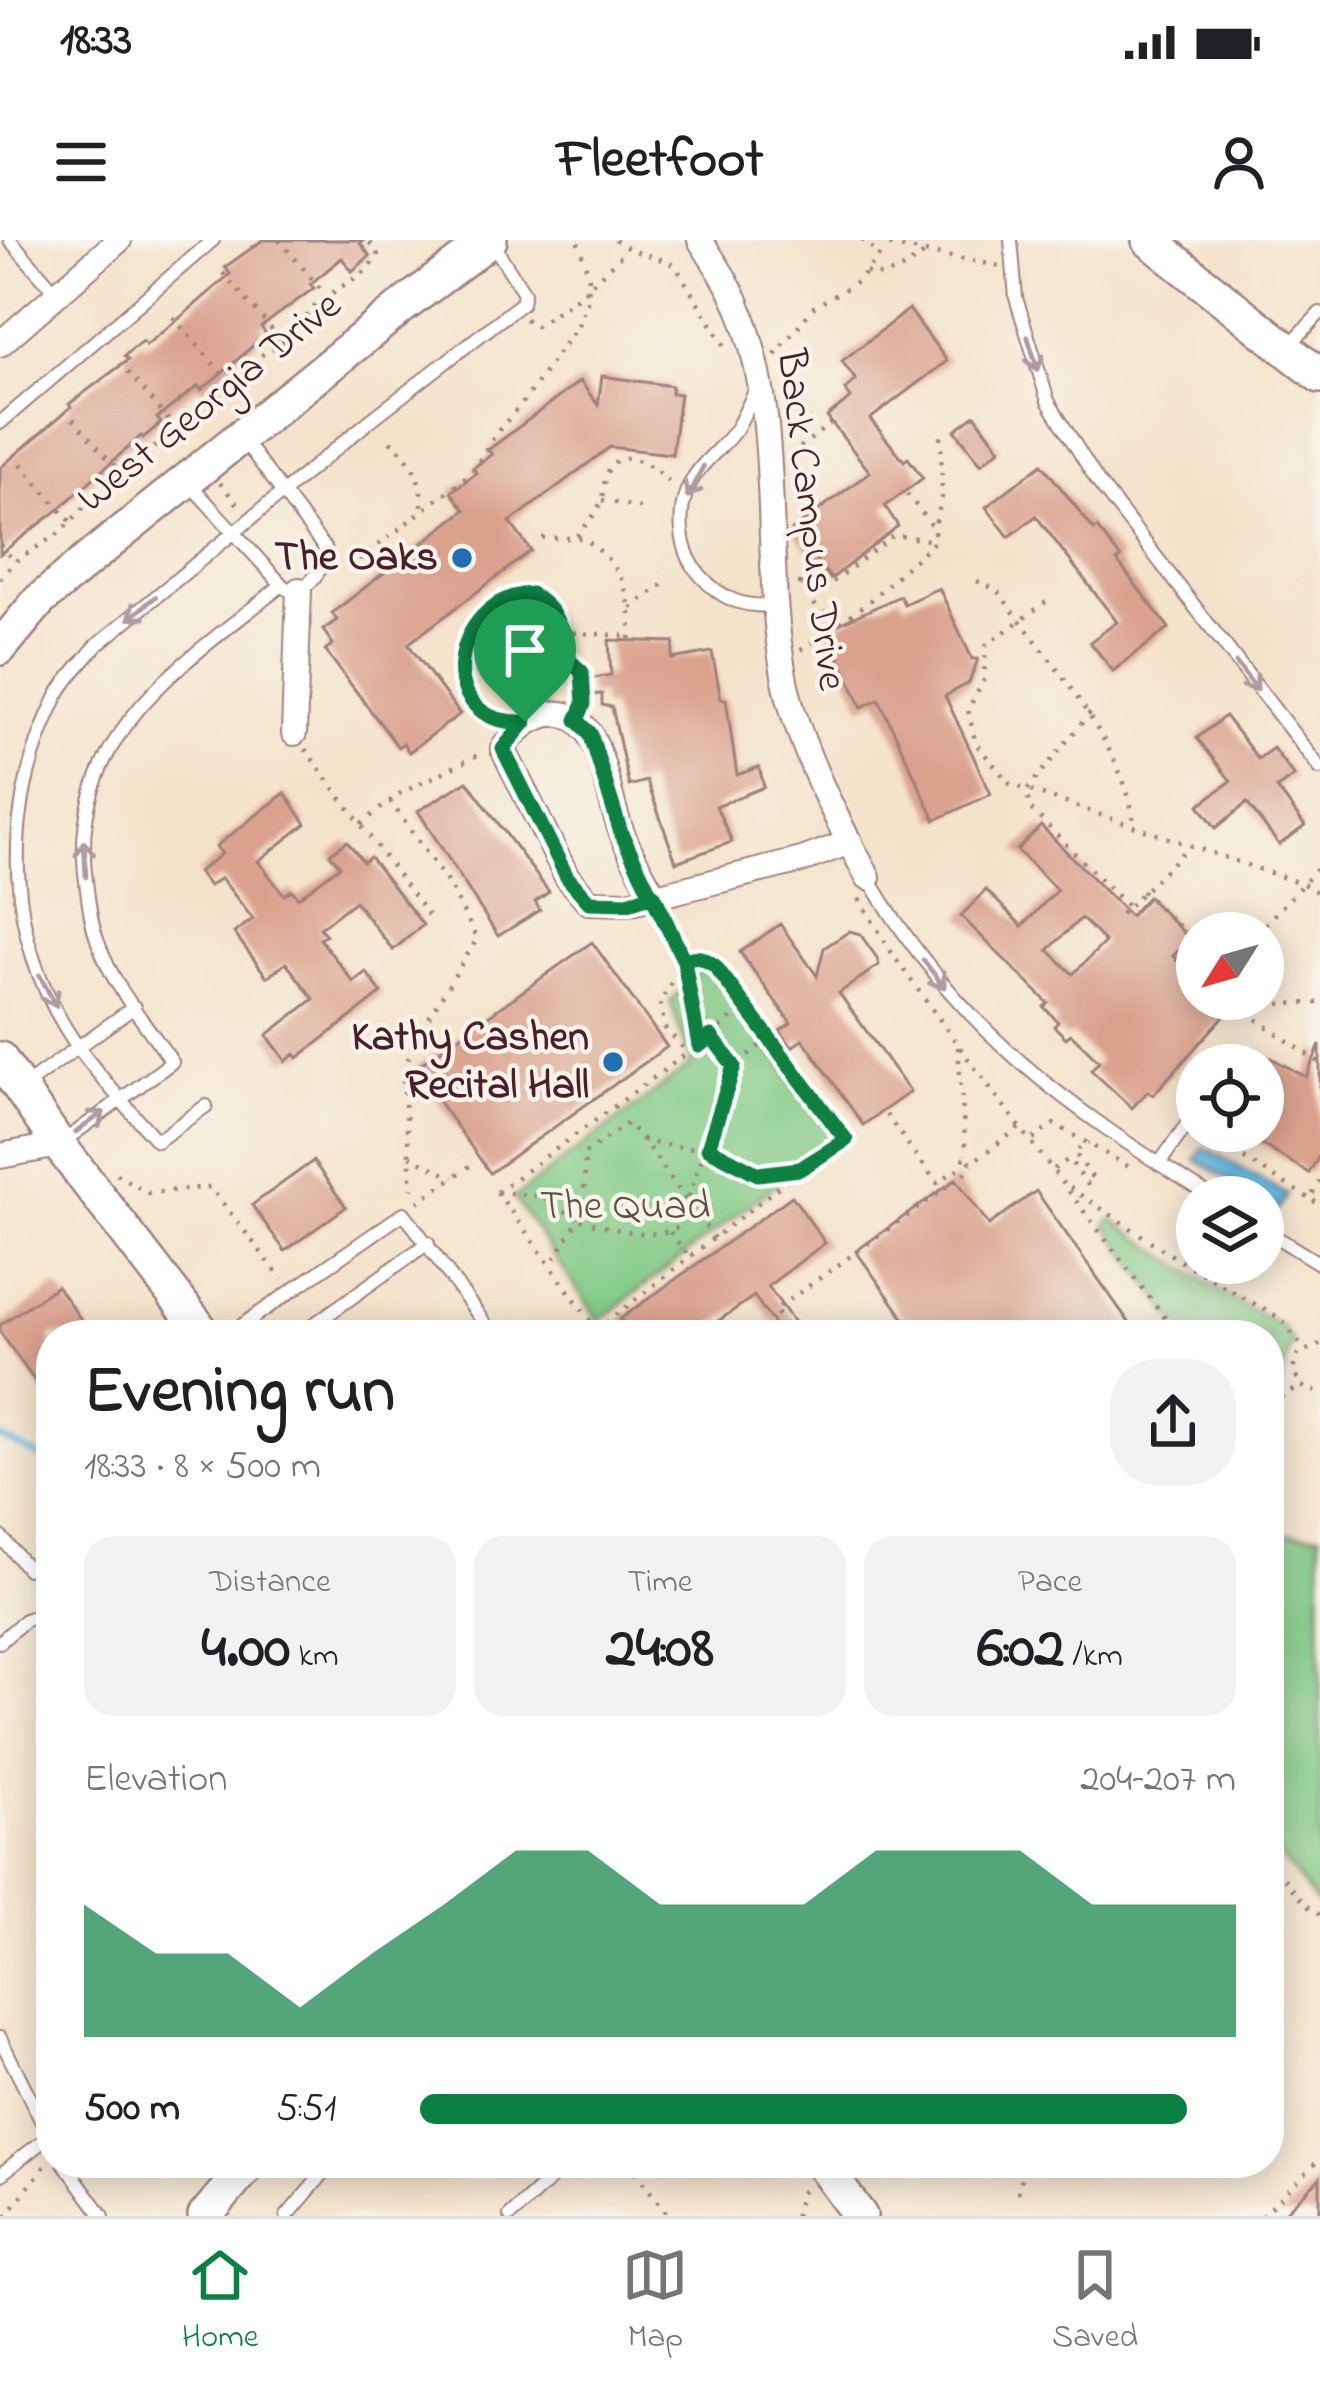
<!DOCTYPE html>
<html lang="en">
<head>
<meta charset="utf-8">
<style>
  body { margin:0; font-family:"Indie Flower",sans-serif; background:#f2f2f2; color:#202124; height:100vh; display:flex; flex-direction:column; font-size:45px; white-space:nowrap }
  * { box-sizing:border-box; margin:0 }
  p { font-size:39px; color:#757577 }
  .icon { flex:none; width:66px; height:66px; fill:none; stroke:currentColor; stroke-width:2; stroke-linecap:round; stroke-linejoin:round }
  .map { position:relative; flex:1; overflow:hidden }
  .side { position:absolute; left:36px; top:1080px; width:1248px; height:858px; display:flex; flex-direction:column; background:#fff; border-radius:48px; box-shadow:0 6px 30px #0003 }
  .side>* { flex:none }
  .needle { width:78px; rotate:233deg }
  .tools { position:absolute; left:1176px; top:672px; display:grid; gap:24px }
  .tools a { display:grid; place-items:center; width:108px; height:108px; border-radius:50%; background:#fff; box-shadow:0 6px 30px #0003; font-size:60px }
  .pin { position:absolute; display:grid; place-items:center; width:102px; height:102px; color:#fff; margin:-123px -51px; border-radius:50% 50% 50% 0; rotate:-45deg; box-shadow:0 0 12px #0007 }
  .pin .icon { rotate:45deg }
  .round { display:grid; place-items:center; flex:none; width:126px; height:126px; border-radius:48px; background:#f2f2f2 }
  .headline { display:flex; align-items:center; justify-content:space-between; height:204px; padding:0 48px }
  h1 { font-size:66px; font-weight:700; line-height:90px }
  .stats { display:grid; grid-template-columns:repeat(3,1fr); gap:18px; height:204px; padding:12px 48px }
  .stats div { display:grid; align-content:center; border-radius:30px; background:#f2f2f2; text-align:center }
  .stats b { font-size:60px; font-weight:700 }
  .stats small { font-size:33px; font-weight:400 }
  .stats p { font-size:33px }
  .chart { height:336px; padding:24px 48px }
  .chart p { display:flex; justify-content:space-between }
  .chart svg { width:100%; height:216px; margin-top:12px; fill:#0b8043; opacity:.7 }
  ul { padding:0 48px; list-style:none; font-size:39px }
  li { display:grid; grid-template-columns:192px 144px 1fr; align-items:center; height:90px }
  li i { height:30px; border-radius:15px; background:#0b8043 }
  .status { display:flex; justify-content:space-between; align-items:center; height:84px; padding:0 60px; background:#fff; direction:ltr }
  .status svg { height:33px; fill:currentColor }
  header { display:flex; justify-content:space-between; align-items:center; height:156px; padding:0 48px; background:#fff; font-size:54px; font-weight:700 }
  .menu { display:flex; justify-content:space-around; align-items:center; height:168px; border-top:3px solid #e0e0e0; background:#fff; font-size:33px; color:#757577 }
  .menu a { display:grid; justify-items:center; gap:6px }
  .menu .on { color:#0b8043 }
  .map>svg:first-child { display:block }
  .green { fill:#82ca86; stroke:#667458; stroke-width:3 }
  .water { fill:#66bce3; stroke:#586e87; stroke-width:3 }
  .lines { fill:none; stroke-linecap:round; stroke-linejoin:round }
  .stream { stroke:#66bce3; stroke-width:6 }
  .building { fill:#daa28d; fill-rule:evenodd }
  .lane-casing { stroke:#9f817b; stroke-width:16 }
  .street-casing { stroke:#9f817b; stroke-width:28 }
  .secondary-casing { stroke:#9f817b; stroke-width:38 }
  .path { stroke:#9f817b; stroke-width:4.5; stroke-dasharray:3 9; stroke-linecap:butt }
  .lane { stroke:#fff; stroke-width:12 }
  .street { stroke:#fff; stroke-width:24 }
  .secondary { stroke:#fff; stroke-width:33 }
  .oneway { stroke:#ae9aa0 }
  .route-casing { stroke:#fff; stroke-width:24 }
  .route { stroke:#0b8043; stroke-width:15 }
  .poi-dot { fill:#1f6fb2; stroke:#f7f3e8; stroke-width:4.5 }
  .labels { text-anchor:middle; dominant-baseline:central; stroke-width:9; stroke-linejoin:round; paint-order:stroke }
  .street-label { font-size:42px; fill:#4a1f2b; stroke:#f7f3e8 }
  .poi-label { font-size:42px; font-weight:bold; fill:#4a1f2b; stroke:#f7f3e8; text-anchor:end }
  .park-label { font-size:42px; fill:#5b5246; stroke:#f7f3e8 }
</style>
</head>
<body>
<div class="status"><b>18:33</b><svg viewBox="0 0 49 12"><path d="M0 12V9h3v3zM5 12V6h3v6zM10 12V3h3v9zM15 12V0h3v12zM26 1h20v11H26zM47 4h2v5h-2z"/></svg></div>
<header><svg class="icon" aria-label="menu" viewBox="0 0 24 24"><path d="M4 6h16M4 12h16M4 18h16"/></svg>Fleetfoot<svg class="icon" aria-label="person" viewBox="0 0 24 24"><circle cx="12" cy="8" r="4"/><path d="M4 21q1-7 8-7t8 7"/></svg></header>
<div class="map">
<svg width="1320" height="1976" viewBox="0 0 1320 1976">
  <rect width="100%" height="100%" fill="#f7f3e8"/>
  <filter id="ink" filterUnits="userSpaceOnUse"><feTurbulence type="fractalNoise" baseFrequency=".00833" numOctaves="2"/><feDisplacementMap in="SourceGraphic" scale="24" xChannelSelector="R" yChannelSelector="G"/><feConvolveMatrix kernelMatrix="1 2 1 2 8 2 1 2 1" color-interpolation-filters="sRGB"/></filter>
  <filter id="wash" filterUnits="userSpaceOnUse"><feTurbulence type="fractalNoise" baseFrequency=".004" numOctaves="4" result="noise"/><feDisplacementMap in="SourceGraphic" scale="48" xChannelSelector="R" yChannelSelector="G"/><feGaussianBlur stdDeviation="2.7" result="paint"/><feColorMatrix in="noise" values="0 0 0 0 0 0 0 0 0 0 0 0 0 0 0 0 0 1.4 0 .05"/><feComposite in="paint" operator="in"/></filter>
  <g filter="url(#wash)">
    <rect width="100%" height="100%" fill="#f4e3cb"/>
    <g class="green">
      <path d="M699,730L713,732L837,897L599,1081L514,958L692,824L670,762Z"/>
      <path d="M1112,979L1215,1049L1284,1088L1293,1103C1282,1120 1289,1135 1278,1148L1269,1149V1095H1185L1106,985Z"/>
      <path d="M1269,1294H1320V1667L1269,1603Z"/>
    </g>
    <path class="water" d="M1204,907L1287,955L1279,969L1196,920Z"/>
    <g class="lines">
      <path class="stream" d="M0,1198L51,1222"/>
    </g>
    <g id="blocks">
      <g class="building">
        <path d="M263,0H364L360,3L370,16L352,31L342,18L310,44L314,48L261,87L266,94L219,136L201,150L198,146L157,178L161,183L143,198L141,196L53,274L0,314V228L71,167L69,164L128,120L124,116L142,101L146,105L181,77L230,34L225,27Z"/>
        <path d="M909,69L947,121L870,179L904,221L908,218L923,238L885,266L898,286L831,339L792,290L870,232L827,177L851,158L845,150L856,140L842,121Z"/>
        <path d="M602,136L672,146L671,153L680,154L672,214L610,207L510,282L531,311L408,404L460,474L409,512L403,503L398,507L325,410L333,404L323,390L337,380L332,373L465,270L451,252L476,233L473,228L492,214L488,210L580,141L598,165Z"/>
        <path d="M975,175L1000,209L981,224L955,190Z"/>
        <path d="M1042,224L1094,290L1097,288L1121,318L1117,321L1169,388L1113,431L1090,402L1117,382L1036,276L1009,297L986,267Z"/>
        <path d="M939,348L972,419H978L969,443L945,456L991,554L935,580L879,459L862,467L826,390L900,356L904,364Z"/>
        <path d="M609,400L674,402L672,419L712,412L721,459H726L737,535L759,527L764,547L716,566L732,602L676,622L647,541L629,546L612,467L602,465V454L590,455L588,439L611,435Z"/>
        <path d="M1225,476L1258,519L1273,508L1294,536L1277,548L1305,586L1279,605L1247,563L1216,588L1199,565L1231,541L1197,498Z"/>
        <path d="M467,541L549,652L535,662L540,670L498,696L418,571Z"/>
        <path d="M285,553L306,584L258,621L284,655L292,650L298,658L340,626L330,614L347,601L363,622L370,617L423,685L393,710L355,661L320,688L326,695L320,699L353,742L366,732L382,753L298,818L295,814L286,821L267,795L314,759L286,723L267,737L234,693L253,679L221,638L209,646L198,632L222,614L216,606Z"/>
        <path d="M1041,586L1130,676L1148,657L1190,699L1173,716L1197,740V759H1227L1216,770L1224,776L1153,855L1148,851L1132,868L1091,830L1099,821L1071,794L1066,798L1054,786L1058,782L1044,767L1048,763L961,676L986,650L1022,686L1057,650L1017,610ZM1081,678L1105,702L1073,734L1048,710Z"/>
        <path d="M780,684L817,736L824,708L850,691L860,694L877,718L879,725L839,753L910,852L863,885L803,799L792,807L780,791L791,783L740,712Z"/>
        <path d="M592,702L667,807L490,933L415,828Z"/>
        <path d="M1320,805V914L1309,933L1239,891H1263V831L1271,818L1306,837Z"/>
        <path d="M313,921L346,967L285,1011L252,965Z"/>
        <path d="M956,939L989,985L1036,951L1138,1095H916L856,1011Z"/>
        <path d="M792,956L825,1003L768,1046L803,1095H782L754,1056L698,1095H632L620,1079Z"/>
        <path d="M57,1046L92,1095H51V1164L0,1092V1085Z"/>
        <path d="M1320,1938V1976H1281Z"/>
      </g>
    </g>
  </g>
  <g filter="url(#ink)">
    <use href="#blocks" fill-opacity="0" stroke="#9f817b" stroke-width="3"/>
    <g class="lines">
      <defs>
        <g id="lane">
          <path d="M10,0L57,54"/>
          <path d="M1011,0L1016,58L1048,161L1098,242L1320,528"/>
          <path d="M1286,109L1320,73"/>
          <path d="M757,147C750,161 744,176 736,189C725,205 709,216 698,231C675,261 676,308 701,336C722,360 744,368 776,365"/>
          <path d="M0,183L213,0"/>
          <path d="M187,241L282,345L289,350C311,350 322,330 326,310L244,201"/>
          <path d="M868,637C956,788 1066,867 1212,957"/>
          <path d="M21,848L134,767"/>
          <path d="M206,866L157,901C131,872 104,842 80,810C3,702 0,572 57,456C67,437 84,421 97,405L372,179L522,63L524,53L491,1"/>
          <path d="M60,904L172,822C147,785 114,748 99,705C90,682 88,657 85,633C71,491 185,423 282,345"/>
          <path d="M1159,924L1197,870"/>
          <path d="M1263,989L1320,1024"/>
          <path d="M228,1095L404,973L493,1095"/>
          <path d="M299,1095L428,1003"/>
          <path d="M0,1296L28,1329L51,1311"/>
          <path d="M0,1402L25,1380L51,1372"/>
          <path d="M0,1798L51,1900"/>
          <path d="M64,1923L103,1976"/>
          <path d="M0,1935L49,1896"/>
          <path d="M287,1976L332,1923"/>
          <path d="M510,1976L568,1923"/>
        </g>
        <g id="street">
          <path d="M700,0C713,21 728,41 737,63C786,181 761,313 784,435C796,501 836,579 868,637"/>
          <path d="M0,104L119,0"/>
          <path d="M294,493L299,350"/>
          <path d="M654,655C642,633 628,611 620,588C610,562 603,510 587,490C561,456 519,481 503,509L567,637L589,662L628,663L802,620L850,602"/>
          <path d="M0,916L59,905"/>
        </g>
        <g id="secondary">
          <path d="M1149,0L1320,136"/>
          <path d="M0,408L39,361L84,323L404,65L490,0"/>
          <path d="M0,819L59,905L205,1095"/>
          <path d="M821,1923L860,1976"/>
          <path d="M205,1976L250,1923"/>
        </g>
      </defs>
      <use href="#lane" class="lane-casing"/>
      <use href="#street" class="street-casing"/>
      <use href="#secondary" class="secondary-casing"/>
      <g class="path">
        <path d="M279,0L326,55"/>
        <path d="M615,0C633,15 657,14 676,27L725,106"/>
        <path d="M879,0L887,5L1000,26"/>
        <path d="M866,32C888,42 906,26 925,14"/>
        <path d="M223,33L282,101"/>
        <path d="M173,77L230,143"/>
        <path d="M525,79L536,86L580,55L627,10"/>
        <path d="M775,115L814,67L859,41L880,15L862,0"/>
        <path d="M120,123L189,204"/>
        <path d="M65,170L119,231"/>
        <path d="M390,201C414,221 422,240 422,271"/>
        <path d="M13,215L71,282"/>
        <path d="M791,215L831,183"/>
        <path d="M220,243L240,267"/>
        <path d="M907,254L933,287"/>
        <path d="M602,260L644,269"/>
        <path d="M577,296C585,286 595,276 600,264C604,255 603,245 606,235C617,202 655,225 669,242"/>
        <path d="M542,298H583C623,325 633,355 630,401"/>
        <path d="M0,305L15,322"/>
        <path d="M347,320L362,318L472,232L497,192L521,165L578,85L587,62L589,35L577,0"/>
        <path d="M0,339L17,320L61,292L114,235L155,207L174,183L218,158L241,128L291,97L318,62L366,31L378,15L368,0"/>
        <path d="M977,341L997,350C1043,413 1128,508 1134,586"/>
        <path d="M798,343L829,345L894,295L935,301"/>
        <path d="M802,343L816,367L837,382"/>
        <path d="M1046,362L986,405L984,440L968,470L976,504L1010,544L1303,644L1320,654"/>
        <path d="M631,368L663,344"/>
        <path d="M561,392L630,396"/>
        <path d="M801,410L866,364L935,301L934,289L942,257L941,194"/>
        <path d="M562,414L582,432L584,458"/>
        <path d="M1090,473L1027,550L1029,567L1127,666"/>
        <path d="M496,480C476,473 465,459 463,438C459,405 489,342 531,354C576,367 561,424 547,453"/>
        <path d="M305,509L430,678"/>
        <path d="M390,561L450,646L477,699L412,805L403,839L412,949"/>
        <path d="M361,584L399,554L480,514"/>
        <path d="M1142,651L1197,704"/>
        <path d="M859,659L895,718L972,824L1178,1095"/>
        <path d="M1121,674L1189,606"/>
        <path d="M1257,693L1320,626"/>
        <path d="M1197,709L1190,724L1197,732"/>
        <path d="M684,721L699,804"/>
        <path d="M683,722L660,762L665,788L689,814"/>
        <path d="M1227,759L1320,823"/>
        <path d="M1247,775L1261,764L1320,763"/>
        <path d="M711,796L746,766"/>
        <path d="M958,807L966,915"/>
        <path d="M886,875L937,943L957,929L966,915L971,923L1022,886"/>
        <path d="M1203,893L1310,959"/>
        <path d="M1033,899L1054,884L1131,928"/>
        <path d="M643,900L628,883L585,913L584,965L579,979C604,987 654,1002 678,987L734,826L770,798L715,726C704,718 696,714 684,721L663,677"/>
        <path d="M410,916L453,938"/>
        <path d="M1054,929L1069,919L1087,944L1094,940L1074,912L1089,902"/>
        <path d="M116,934L148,953L210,947L282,1039"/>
        <path d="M1320,941L1310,959L1320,965"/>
        <path d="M1070,948L1179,1020L1282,1080L1304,1109"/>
        <path d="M497,952L711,796L733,825"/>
        <path d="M497,952L597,1090L593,1095"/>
        <path d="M497,952L540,956L579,979L550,1026"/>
        <path d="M418,962L474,923"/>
        <path d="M670,992L688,1016"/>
        <path d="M714,998L643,900L661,905L708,909L758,935L800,929L846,900L770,798"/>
        <path d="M597,1090L800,930"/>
        <path d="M793,1095L775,1070L964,935L971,923"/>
        <path d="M1320,1104L1298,1114L1293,1130L1301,1146L1320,1153"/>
        <path d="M1269,1158L1284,1156L1301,1146"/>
        <path d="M1269,1620L1305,1664L1320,1675"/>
        <path d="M635,1932L669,1976"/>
        <path d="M1018,1953L1025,1923"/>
        <path d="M6,1976L45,1926"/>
        <path d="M795,1976L800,1954L805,1948"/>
        <path d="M1262,1976L1320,1919"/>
      </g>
      <use href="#lane" class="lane"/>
      <use href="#street" class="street"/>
      <use href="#secondary" class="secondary"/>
    </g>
    <defs><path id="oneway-shaft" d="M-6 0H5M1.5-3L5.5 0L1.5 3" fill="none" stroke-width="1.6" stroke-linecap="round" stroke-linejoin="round" transform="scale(3)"/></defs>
    <g class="oneway">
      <use href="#oneway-shaft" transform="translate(1033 114) rotate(73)"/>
      <use href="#oneway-shaft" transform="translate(695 242) rotate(118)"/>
      <use href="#oneway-shaft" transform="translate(142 368) rotate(140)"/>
      <use href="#oneway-shaft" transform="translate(1247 437) rotate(52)"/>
      <use href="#oneway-shaft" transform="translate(85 619) rotate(-93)"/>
      <use href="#oneway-shaft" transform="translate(934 734) rotate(52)"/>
      <use href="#oneway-shaft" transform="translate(48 751) rotate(62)"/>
      <use href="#oneway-shaft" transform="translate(90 882) rotate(-36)"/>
    </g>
  </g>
  <g class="lines" filter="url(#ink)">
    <defs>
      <path id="route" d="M525,482C429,486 451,358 531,354C555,369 563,386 562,414L582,432L584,464L577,480L590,493L621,593L684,721L699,806L711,796L734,826L708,908L758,934L800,929L846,900L715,726C704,718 696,714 684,721L654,655L628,663L589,662L567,637L503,509L525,482"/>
    </defs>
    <use href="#route" class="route-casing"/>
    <use href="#route" class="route"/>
  </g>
  <g class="poi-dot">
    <circle cx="462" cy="318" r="12"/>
    <circle cx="613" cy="822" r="12"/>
  </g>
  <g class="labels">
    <g class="street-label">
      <text transform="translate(210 163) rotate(-39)">West Georgia Drive</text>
      <text transform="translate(810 280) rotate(83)">Back Campus Drive</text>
    </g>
    <g class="poi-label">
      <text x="438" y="318">The Oaks</text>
      <text x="589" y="798">Kathy Cashen<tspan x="589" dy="48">Recital Hall</tspan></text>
    </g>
    <g class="park-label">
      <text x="625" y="967">The Quad</text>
    </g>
  </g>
</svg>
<div class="tools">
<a><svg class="needle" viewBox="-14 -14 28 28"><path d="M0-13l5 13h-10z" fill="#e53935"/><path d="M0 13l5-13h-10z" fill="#757577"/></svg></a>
<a><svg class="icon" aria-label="locate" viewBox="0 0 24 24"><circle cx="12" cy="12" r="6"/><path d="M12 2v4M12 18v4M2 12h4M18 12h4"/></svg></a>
<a><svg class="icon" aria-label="layers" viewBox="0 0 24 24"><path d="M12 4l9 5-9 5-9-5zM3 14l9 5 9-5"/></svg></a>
</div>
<div class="pin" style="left:525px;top:482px;background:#1e9e55"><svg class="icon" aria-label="arrive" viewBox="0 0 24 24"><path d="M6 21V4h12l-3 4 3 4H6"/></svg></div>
<section class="side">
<div class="headline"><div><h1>Evening run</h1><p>18:33 · 8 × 500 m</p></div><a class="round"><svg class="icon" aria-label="share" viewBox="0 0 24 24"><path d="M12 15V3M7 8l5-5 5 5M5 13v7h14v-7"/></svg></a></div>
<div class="stats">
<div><p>Distance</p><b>4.00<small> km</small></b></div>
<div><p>Time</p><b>24:08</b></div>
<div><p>Pace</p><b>6:02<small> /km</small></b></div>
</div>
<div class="chart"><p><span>Elevation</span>204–207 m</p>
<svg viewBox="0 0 160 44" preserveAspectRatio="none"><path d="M0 44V17L10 27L20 27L30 38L40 27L50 17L60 6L70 6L80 17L90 17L100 17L110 6L120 6L130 6L140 17L150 17L160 17V44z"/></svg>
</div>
<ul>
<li><b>500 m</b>5:51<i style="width:94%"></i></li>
</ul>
</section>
</div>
<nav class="menu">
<a class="on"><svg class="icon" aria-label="home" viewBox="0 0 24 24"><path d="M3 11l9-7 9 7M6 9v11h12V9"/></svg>Home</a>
<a><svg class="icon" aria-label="map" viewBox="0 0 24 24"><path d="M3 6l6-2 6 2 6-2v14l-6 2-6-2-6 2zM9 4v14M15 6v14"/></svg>Map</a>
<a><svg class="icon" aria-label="saved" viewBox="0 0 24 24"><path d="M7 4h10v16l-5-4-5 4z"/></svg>Saved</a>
</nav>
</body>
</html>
